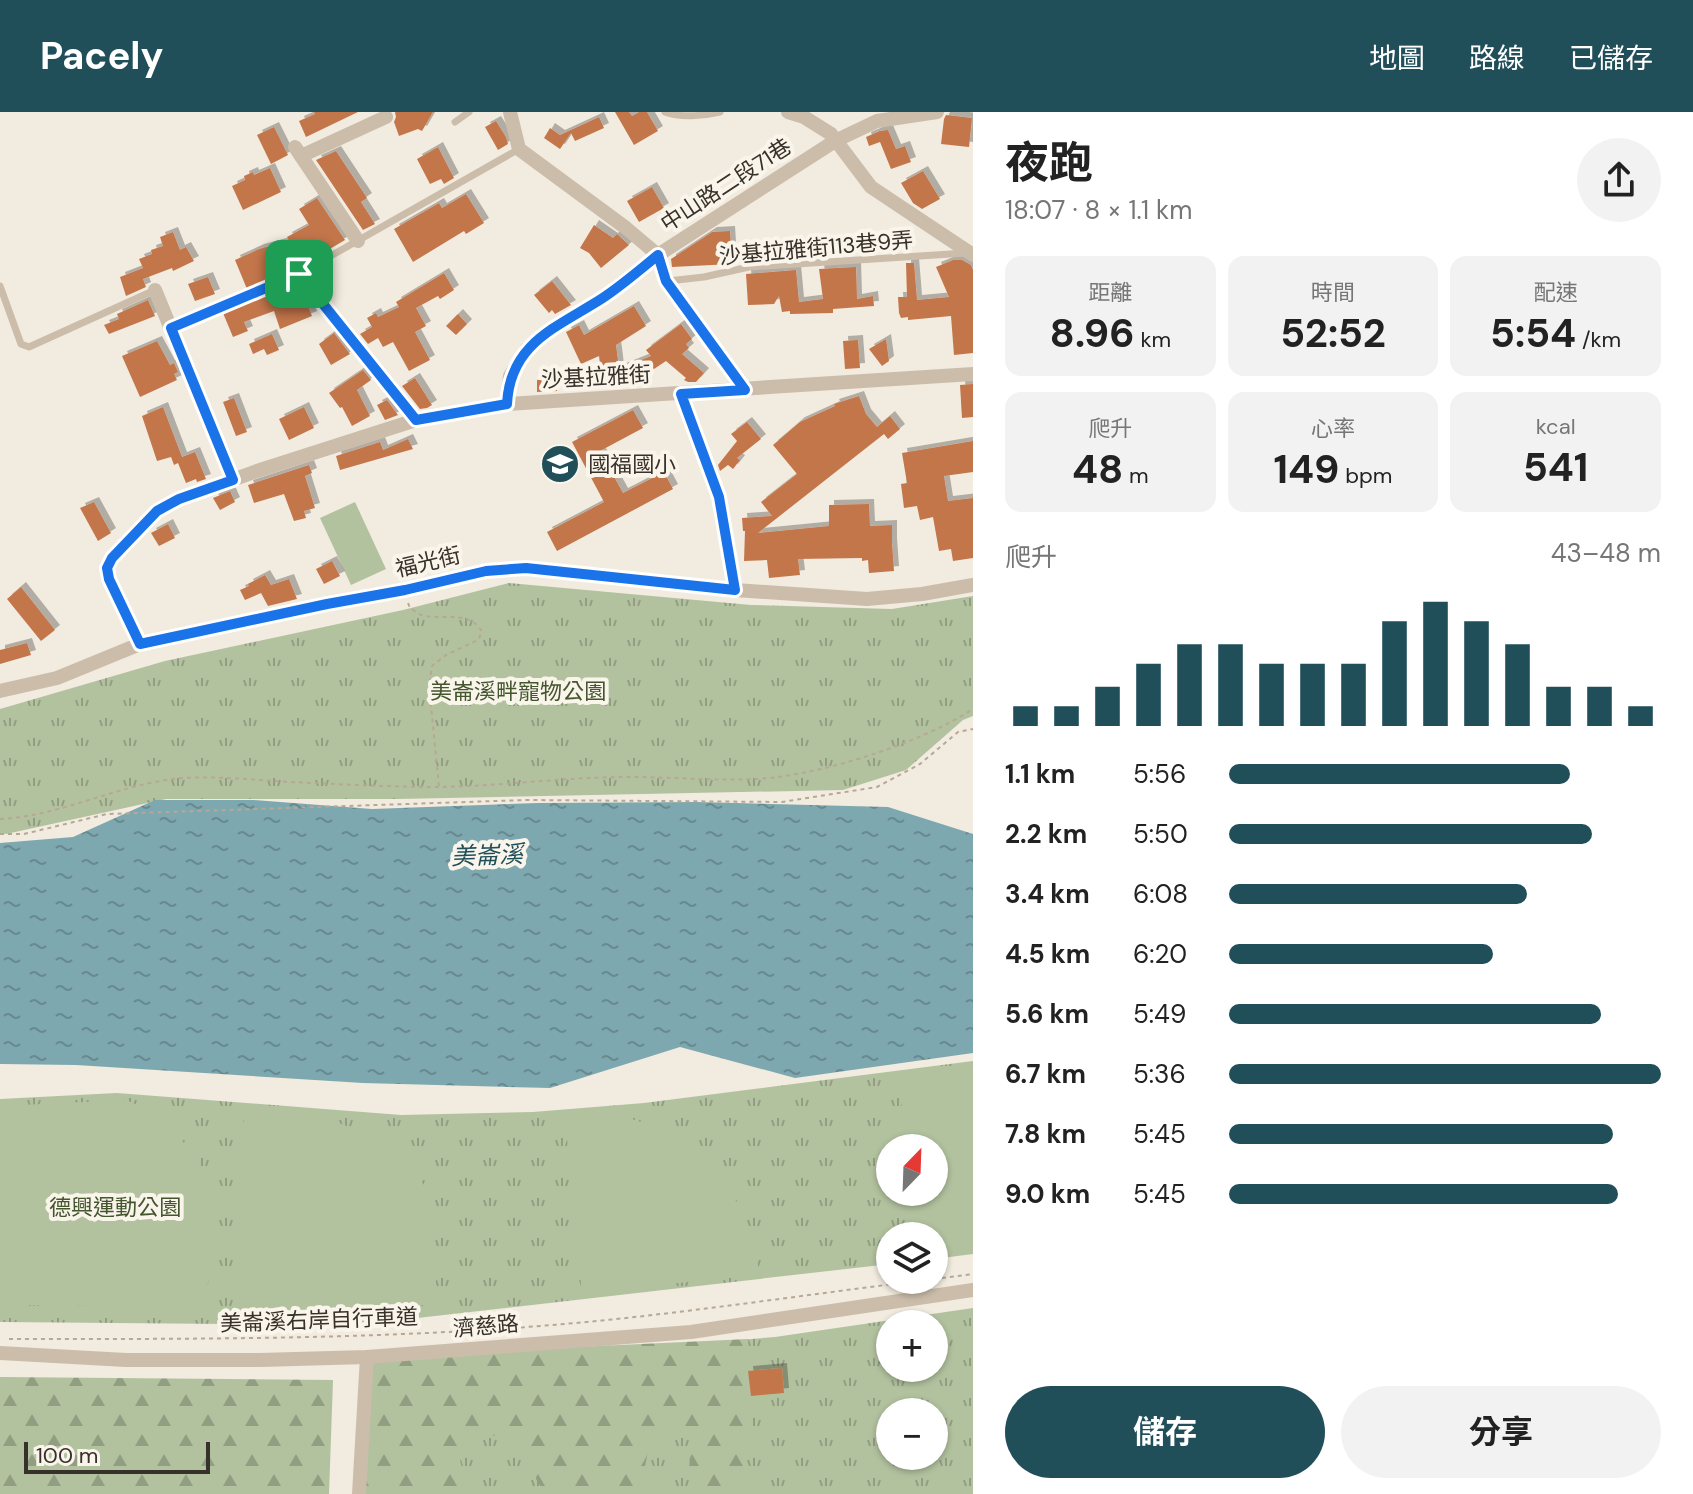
<!DOCTYPE html>
<html lang="zh-TW">
<head>
<meta charset="utf-8">
<style>
  body { margin:0; font-family:"DM Sans","Noto Sans TC",sans-serif; background:#f2f2f2; color:#222; height:100vh; display:flex; flex-direction:column; font-size:30px; white-space:nowrap }
  * { box-sizing:border-box; margin:0 }
  p { font-size:26px; color:#767676 }
  .icon { flex:none; width:44px; height:44px; fill:none; stroke:currentColor; stroke-width:2; stroke-linecap:round; stroke-linejoin:round }
  .map { position:relative; flex:1; overflow:hidden }
  .details { display:flex; flex-direction:column; background:#fff; width:720px }
  .details>* { flex:none }
  .needle { width:52px; rotate:23deg }
  .fabs { position:absolute; left:876px; top:1022px; display:grid; gap:16px }
  .fabs a { display:grid; place-items:center; width:72px; height:72px; border-radius:50%; background:#fff; box-shadow:0 2px 6px #0004; font-size:40px }
  .scale { position:absolute; left:24px; bottom:20px; width:186px; box-sizing:border-box; padding-left:8px; border:4px solid #38302a; border-top:0; font-size:22px; line-height:28px; white-space:nowrap; color:#38302a; -webkit-text-stroke:6px #faf5eb; paint-order:stroke }
  .pin { position:absolute; display:grid; place-items:center; width:68px; height:68px; color:#fff; margin:-34px; border-radius:16px; box-shadow:0 4px 12px #0006 }
  .round { display:grid; place-items:center; flex:none; width:84px; height:84px; border-radius:42px; background:#f2f2f2 }
  .head { display:flex; align-items:center; justify-content:space-between; height:136px; padding:0 32px }
  h1 { font-size:44px; font-weight:700; line-height:60px }
  .figures { display:grid; grid-template-columns:repeat(3,1fr); gap:12px; height:136px; padding:8px 32px }
  .figures div { display:grid; align-content:center; border-radius:16px; background:#f2f2f2; text-align:center }
  .figures b { font-size:40px; font-weight:700 }
  .figures small { font-size:22px; font-weight:400 }
  .figures p { font-size:22px }
  .chart { height:224px; padding:16px 32px }
  .chart p { display:flex; justify-content:space-between }
  .chart svg { width:100%; height:144px; margin-top:8px; stroke:#204f5a; stroke-width:6 }
  .button { display:flex; gap:16px; margin-top:auto; padding:16px 32px }
  .button a { flex:1; height:92px; border-radius:48px; background:#204f5a; color:#fff; font-size:32px; font-weight:700; line-height:92px; text-align:center }
  .button a+a { background:#f2f2f2; color:#222 }
  ul { padding:0 32px; list-style:none; font-size:26px }
  li { display:grid; grid-template-columns:128px 96px 1fr; align-items:center; height:60px }
  li i { height:20px; border-radius:10px; background:#204f5a }
  header { display:flex; align-items:center; gap:48px; box-sizing:border-box; height:112px; padding:0 40px; background:#204f5a; color:#fff }
  header strong { font-size:38px }
  nav { display:flex; gap:44px; margin-inline-start:auto; font-size:28px }
  main { display:flex; flex:1; min-height:0 }
  .map>svg:first-child { display:block }
  .grass { fill:url(#grass-tufts); fill-rule:evenodd }
  .forest { fill:url(#forest-firs) }
  .pitch { fill:#b2c29f }
  .water { fill:url(#water-ripples) }
  .building { fill:#c4764b; filter:url(#shadow) }
  .lines { fill:none; stroke-linecap:round; stroke-linejoin:round }
  .path { stroke:#b7a795; stroke-width:2; stroke-dasharray:4 4; stroke-linecap:butt }
  .lane { stroke:#cbbdaa; stroke-width:7 }
  .street { stroke:#cbbdaa; stroke-width:14 }
  .route-casing { stroke:#fff; stroke-width:16 }
  .route { stroke:#1a73e8; stroke-width:10 }
  .labels { text-anchor:middle; dominant-baseline:central; stroke-width:8; stroke-linejoin:round; paint-order:stroke }
  .street-label { font-size:22px; fill:#38302a; stroke:#faf5eb }
  .poi-label { font-size:22px; fill:#38302a; stroke:#faf5eb; text-anchor:start }
  .park-label { font-size:22px; fill:#43562e; stroke:#faf5eb }
  .water-label { font-size:24px; font-style:italic; fill:#204f5a; stroke:#faf5eb }
</style>
</head>
<body>
<header>
<strong>Pacely</strong>
<nav><a>地圖</a><a>路線</a><a>已儲存</a></nav>
</header>
<main>
<div class="map">
<svg width="973" height="1382" viewBox="0 0 973 1382">
  <defs>
    <pattern id="grass-tufts" width="24" height="20" patternUnits="userSpaceOnUse" patternTransform="scale(2)"><rect width="24" height="20" fill="#b2c29f"/><path d="M3 7l-1-3M5 7V3M7 7l1-3M15 17l-1-3M17 17v-4M19 17l1-3" fill="none" stroke="#929e82"/></pattern>
    <pattern id="forest-firs" width="22" height="20" patternUnits="userSpaceOnUse" patternTransform="scale(2)"><rect width="22" height="20" fill="#b2c29f"/><path d="M5 1l3.5 6h-7zM16 11l3.5 6h-7z" fill="#929e82"/></pattern>
    <pattern id="water-ripples" width="26" height="14" patternUnits="userSpaceOnUse" patternTransform="scale(2)"><rect width="26" height="14" fill="#7ea8af"/><path d="M2 4q2-2 4 0t4 0M15 11q2-2 4 0t4 0" fill="none" stroke="#68898f"/></pattern>
    <filter id="shadow"><feDropShadow dx="5" dy="-5" stdDeviation="0" flood-color="#0004"/></filter>
  </defs>
  <rect width="100%" height="100%" fill="#f2ebdf"/>
  <g class="grass">
    <path d="M509,471L751,493L892,497L973,484V604L963,608L906,658L843,678L398,687H166L6,722L0,721V597L165,549L403,498Z"/>
    <path d="M973,949V1142L934,1147V1124H890V1152L356,1213L0,1210V987L117,981L401,1003L533,1000L644,991ZM890,1036H934V1080H890Z"/>
    <path d="M973,1196V1382H367L376,1257L775,1225ZM890,1212H934V1256H890ZM890,1300H934V1344H890Z"/>
  </g>
  <g class="forest">
    <path d="M748,1227L751,1284V1330L739,1382H689L690,1324L667,1312L648,1340L639,1382H545L508,1319L457,1336L466,1373L445,1382H363L367,1245Z"/>
    <path d="M0,1265L333,1268L329,1382H0Z"/>
  </g>
  <g class="pitch">
    <path d="M355,390L386,457L351,473L320,406Z"/>
    <path d="M920,959H945L973,963V1135L934,1139V1124H915L911,1080H934V1036H906L899,963Z"/>
    <path d="M126,988L156,1001L198,1046L210,1076L215,1117L213,1154L201,1195L0,1193V994Z"/>
    <path d="M244,1000L329,1007L374,1025L409,1050L429,1081L437,1142L435,1193L238,1197Z"/>
    <path d="M623,1004L662,1017L710,1050L740,1095L754,1128L758,1145V1162L582,1182L565,1005Z"/>
  </g>
  <path class="water" d="M155,688H253L372,697L538,691L697,690L888,695L973,722V941L795,966L680,935L550,976L363,971L76,953L0,952V731L73,725Z"/>
  <g class="building">
    <path d="M314,0H358L306,25L299,9L315,2Z"/>
    <path d="M395,0H433L422,19L418,17L399,24L394,10L396,5Z"/>
    <path d="M615,0H629L632,4L639,0H647L658,19L634,33Z"/>
    <path d="M946,3L972,6L969,35L941,32L944,7Z"/>
    <path d="M599,5L604,16L575,29L571,21L560,37L544,26L550,16L560,23Z"/>
    <path d="M496,9L506,25L508,32L498,38L485,15Z"/>
    <path d="M274,15L288,43L271,52L257,23Z"/>
    <path d="M888,18L896,37L905,34L911,50L891,57L880,30L869,34L866,25L880,19Z"/>
    <path d="M438,35L454,66L444,72L441,67L430,72L417,47Z"/>
    <path d="M336,39L367,86L361,90L375,112L363,118L316,48Z"/>
    <path d="M270,56L281,80L243,98L232,74L245,68L244,64L253,60L254,63Z"/>
    <path d="M923,59L940,87L922,97L913,91L901,71Z"/>
    <path d="M652,75L664,96L639,110L627,89Z"/>
    <path d="M466,82L484,111L466,122L464,119L413,150L394,117L439,91L442,96Z"/>
    <path d="M317,86L345,128L323,141L316,130L288,145L289,150L267,156L272,167L247,177L235,148L259,137L289,129L287,125L309,113L299,97Z"/>
    <path d="M594,113L613,126L617,122L629,133L601,156L589,141L580,136Z"/>
    <path d="M730,119L732,152L672,155L671,147L712,120Z"/>
    <path d="M173,120L180,138L186,135L194,149L173,159L172,156L143,167L146,175L126,184L120,165L143,156L139,147L152,142L151,138L163,134L160,125Z"/>
    <path d="M779,133L780,146L751,148L750,135Z"/>
    <path d="M953,148H962L971,153L973,158V241L954,243L951,204L908,208V205L901,206L899,201L898,185H907L906,151H914L917,188L949,185L936,155Z"/>
    <path d="M856,155L857,187L873,184L874,194L833,197V201L790,202V199L782,200L779,184L774,192L748,193L746,162L796,158L799,190L823,187L819,157Z"/>
    <path d="M444,161L454,178L440,187L438,184L416,196L426,214L415,220L430,248L409,259L393,230L383,235L378,226L368,232L360,222L372,215L367,206L376,201L378,205L399,195L396,190Z"/>
    <path d="M208,165L215,182L195,189L188,172Z"/>
    <path d="M552,169L571,193L555,202L552,198L549,201L534,183Z"/>
    <path d="M295,173L302,188L305,187L312,204L280,217L274,199L244,210L248,219L233,225L223,201L277,178L278,180Z"/>
    <path d="M148,188L155,204L109,222L104,213L119,207L117,202Z"/>
    <path d="M634,194L646,214L616,233L619,257L651,244L646,238L681,212L692,227L686,232L689,236L682,242L704,261L696,270H688L684,268L686,266L666,249L642,265L645,273L603,276L599,244L581,252L566,220L579,213L584,223Z"/>
    <path d="M458,202L467,212L456,223L446,214Z"/>
    <path d="M334,221L350,242L331,253L319,232Z"/>
    <path d="M272,222L279,238L267,243L264,237L253,242L249,232Z"/>
    <path d="M886,227L889,249L882,254L869,237Z"/>
    <path d="M858,228L860,256L845,257L843,229Z"/>
    <path d="M157,229L170,253L174,251L178,260L174,262L177,268L140,285L122,244Z"/>
    <path d="M363,258L371,268L357,278L370,304L352,314L342,295L340,296L329,281Z"/>
    <path d="M415,266L432,293L427,296L420,297L402,274Z"/>
    <path d="M537,268H557V279L537,280Z"/>
    <path d="M973,272V305L962,306L960,273Z"/>
    <path d="M859,284L866,302L877,315L890,304L900,317L888,327L884,322L758,421L829,414V393L869,392L870,414L892,413V431L894,459L869,461L868,448L862,449V446L798,447L800,463L769,466L767,448L744,449L745,419H743L742,406L772,404L761,390L797,362L773,333L800,310L835,294L834,292Z"/>
    <path d="M234,286L247,320L236,324L223,290Z"/>
    <path d="M387,288L398,303L385,308L377,293Z"/>
    <path d="M163,295L182,345L195,340L206,367L197,370L196,367L186,371L178,351L174,353L171,345L157,349L142,304Z"/>
    <path d="M304,295L314,316L289,328L279,307Z"/>
    <path d="M633,298L643,316L600,339L623,381L664,360L673,377L557,439L547,420L604,390L572,330Z"/>
    <path d="M747,310L761,327L737,346L740,348L733,357L728,353L720,359L718,353L737,329L731,322Z"/>
    <path d="M408,327L413,337L340,358L336,344L380,330L383,338Z"/>
    <path d="M973,329V360L944,364L948,389L973,386V446L953,449L951,437L939,439L933,405L920,408L917,394L904,396L901,372L907,371L902,341Z"/>
    <path d="M309,353L312,361L305,364L315,396L304,399L306,406L294,409L284,382L254,391L248,373Z"/>
    <path d="M230,379L235,390L220,398L213,386Z"/>
    <path d="M94,390L111,421L98,429L80,396Z"/>
    <path d="M168,412L175,426L159,434L151,421Z"/>
    <path d="M332,449L340,464L324,472L316,457Z"/>
    <path d="M265,463L271,473L289,467L297,487L268,494L261,481L245,488L240,478L249,474L248,472Z"/>
    <path d="M21,475L55,518L41,529L7,487Z"/>
    <path d="M27,531L31,543L0,552V538Z"/>
    <path d="M782,1256L784,1281L751,1284L748,1259Z"/>
  </g>
  <g class="lines">
    <g class="path">
      <path d="M408,491L410,496C410,496 420,502 421,503C442,509 470,497 482,520L478,528L446,543L432,554L429,573L439,675"/>
      <path d="M0,707C63,704 120,671 183,666C219,664 255,668 291,670C333,672 376,674 418,675C489,676 559,665 629,665C672,665 714,669 756,667C819,664 921,631 973,597"/>
      <path d="M0,722H24L107,702L526,688L782,690L877,675L920,652L958,620L973,617"/>
      <path d="M934,1167L973,1162"/>
      <path d="M9,1227C208,1227 409,1228 607,1208C713,1197 819,1181 925,1168"/>
    </g>
    <g class="lane">
      <path d="M665,0C680,6 703,4 720,0"/>
      <path d="M455,10L469,0"/>
      <path d="M668,169L704,165L749,155L966,141"/>
      <path d="M0,174L21,232L29,235L155,178"/>
      <path d="M171,216L299,162L519,37"/>
    </g>
    <g class="street">
      <path d="M510,0L519,37L626,116L658,143L666,169L745,278"/>
      <path d="M788,0L804,5L831,22L871,75L973,143"/>
      <path d="M295,35L358,129"/>
      <path d="M301,44L386,5"/>
      <path d="M299,162L416,308"/>
      <path d="M155,178L233,368"/>
      <path d="M681,282L719,385L735,478"/>
      <path d="M507,292L510,264L527,237L558,212L600,188L658,143L835,29L877,9L937,0"/>
      <path d="M140,532L109,467L107,456L112,446L157,399L179,387L257,359L416,308L507,292L973,262"/>
      <path d="M0,579L57,566L140,532L327,492L405,478L486,459L526,456L735,478L867,487L922,482L973,473"/>
      <path d="M0,1241L126,1248H260L367,1245L691,1220L973,1178"/>
      <path d="M359,1382L367,1245"/>
    </g>
  </g>
  <g class="lines">
    <defs>
      <path id="route" d="M658,143L666,169L745,278L681,282L719,385L735,478L526,456L486,459L405,478L327,492L140,532L109,467L107,456L112,446L157,399L179,387L233,368L171,216L299,162L416,308L507,292C510,233 553,217 598,189C619,176 638,159 658,143Z"/>
    </defs>
    <use href="#route" class="route-casing"/>
    <use href="#route" class="route"/>
  </g>
  <defs>
    <symbol id="school-disc" viewBox="-11 -11 22 22"><circle r="9.5" fill="#204f5a" stroke="#faf5eb"/><path d="M0-5L7-2L0 1L-7-2ZM-4 1L0 2.5L4 1V4Q0 6-4 4Z" fill="#fff"/></symbol>
  </defs>
  <g fill-rule="evenodd">
    <use href="#school-disc" x="538" y="330" width="44" height="44"/>
  </g>
  <g class="labels">
    <g class="street-label">
      <text transform="translate(726 73) rotate(-33)">中山路二段71巷</text>
      <text transform="translate(816 136) rotate(-5)">沙基拉雅街113巷9弄</text>
      <text transform="translate(596 265) rotate(-3)">沙基拉雅街</text>
      <text transform="translate(428 450) rotate(-13)">福光街</text>
      <text transform="translate(319 1208) rotate(-2)">美崙溪右岸自行車道</text>
      <text transform="translate(486 1214) rotate(-5)">濟慈路</text>
    </g>
    <g class="poi-label">
      <text x="588" y="352">國福國小</text>
    </g>
    <g class="park-label">
      <text x="518" y="579">美崙溪畔寵物公園</text>
      <text x="115" y="1095">德興運動公園</text>
    </g>
    <g class="water-label">
      <text transform="translate(487 743) rotate(-2)">美崙溪</text>
    </g>
  </g>
</svg>
<div class="fabs">
<a><svg class="needle" viewBox="-14 -14 28 28"><path d="M0-13l5 13h-10z" fill="#e53935"/><path d="M0 13l5-13h-10z" fill="#767676"/></svg></a>
<a><svg class="icon" aria-label="layers" viewBox="0 0 24 24"><path d="M12 4l9 5-9 5-9-5zM3 14l9 5 9-5"/></svg></a>
<a>+</a>
<a>−</a>
</div>
<div class="scale">100 m</div>
<div class="pin" style="left:299px;top:162px;background:#1e9e55"><svg class="icon" aria-label="arrive" viewBox="0 0 24 24"><path d="M6 21V4h12l-3 4 3 4H6"/></svg></div>
</div>
<section class="details">
<div class="head"><div><h1>夜跑</h1><p>18:07 · 8 × 1.1 km</p></div><a class="round"><svg class="icon" aria-label="share" viewBox="0 0 24 24"><path d="M12 15V3M7 8l5-5 5 5M5 13v7h14v-7"/></svg></a></div>
<div class="figures">
<div><p>距離</p><b>8.96<small> km</small></b></div>
<div><p>時間</p><b>52:52</b></div>
<div><p>配速</p><b>5:54<small> /km</small></b></div>
</div>
<div class="figures">
<div><p>爬升</p><b>48<small> m</small></b></div>
<div><p>心率</p><b>149<small> bpm</small></b></div>
<div><p>kcal</p><b>541</b></div>
</div>
<div class="chart"><p><span>爬升</span>43–48 m</p>
<svg viewBox="0 0 160 44" preserveAspectRatio="none"><path d="M5 44V38M15 44V38M25 44V32M35 44V25M45 44V19M55 44V19M65 44V25M75 44V25M85 44V25M95 44V12M105 44V6M115 44V12M125 44V19M135 44V32M145 44V32M155 44V38"/></svg>
</div>
<ul>
<li><b>1.1 km</b>5:56<i style="width:79%"></i></li>
<li><b>2.2 km</b>5:50<i style="width:84%"></i></li>
<li><b>3.4 km</b>6:08<i style="width:69%"></i></li>
<li><b>4.5 km</b>6:20<i style="width:61%"></i></li>
<li><b>5.6 km</b>5:49<i style="width:86%"></i></li>
<li><b>6.7 km</b>5:36<i style="width:100%"></i></li>
<li><b>7.8 km</b>5:45<i style="width:89%"></i></li>
<li><b>9.0 km</b>5:45<i style="width:90%"></i></li>
</ul>
<div class="button"><a>儲存</a><a>分享</a></div>
</section>
</main>
</body>
</html>
